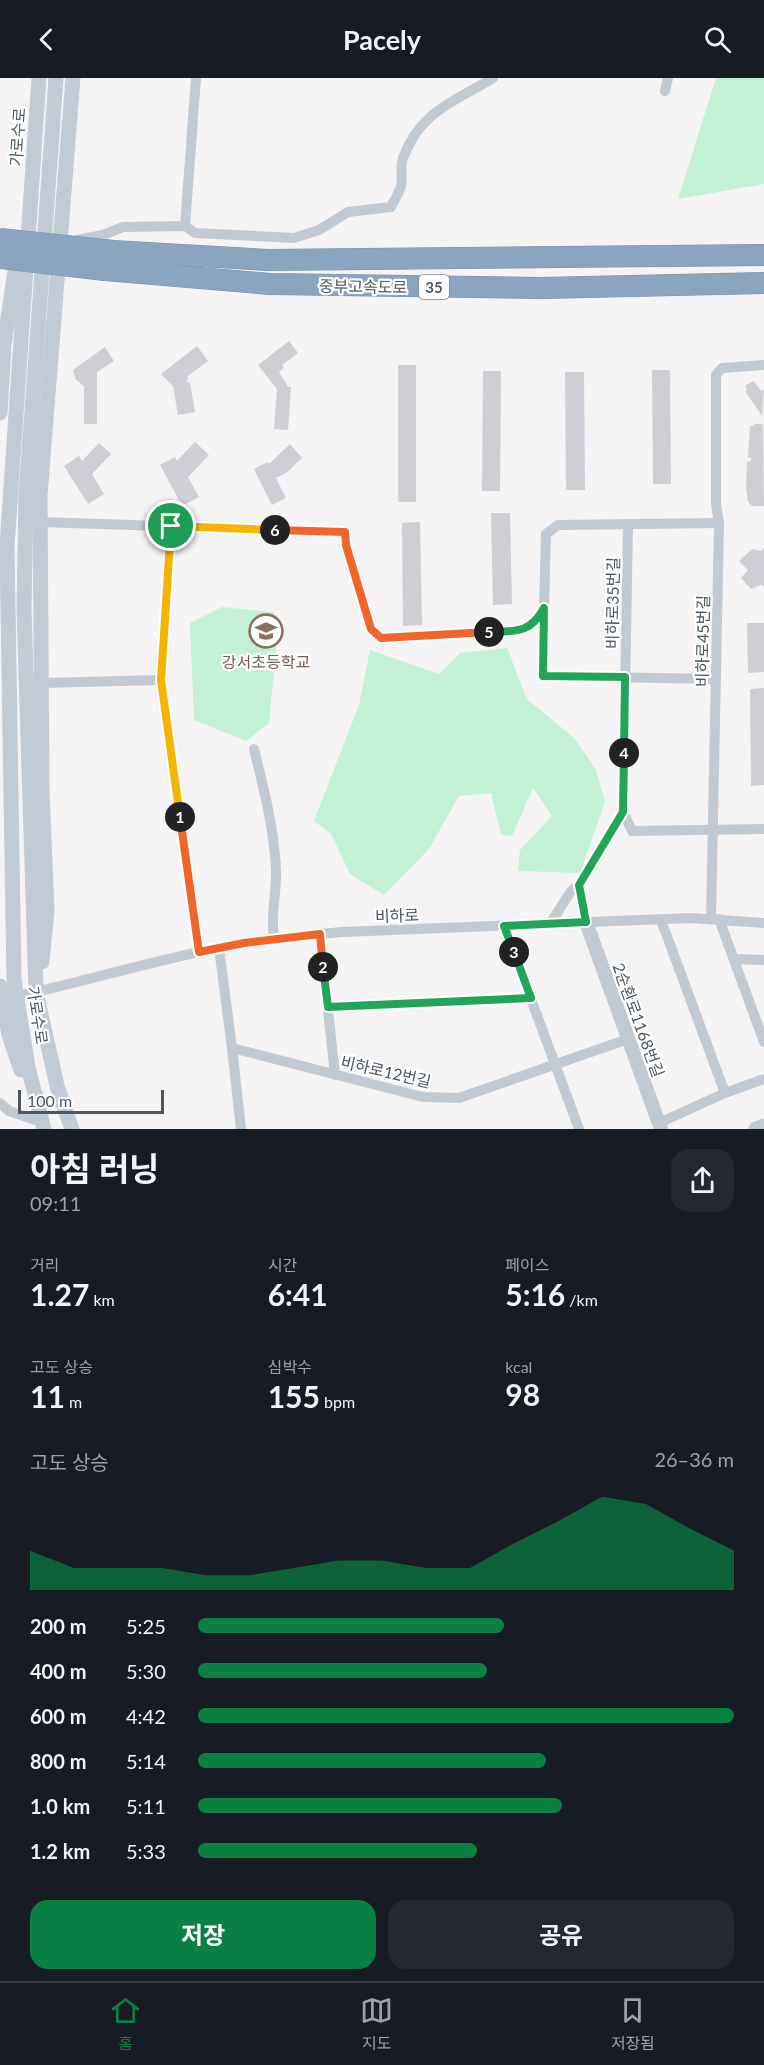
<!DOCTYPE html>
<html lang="ko">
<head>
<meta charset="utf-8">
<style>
  body { margin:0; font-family:Lato,"Noto Sans KR",sans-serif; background:#242831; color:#f1f3f6; height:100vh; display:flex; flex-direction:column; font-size:22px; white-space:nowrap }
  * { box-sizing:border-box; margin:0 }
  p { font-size:20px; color:#9ea1a6 }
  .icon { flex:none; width:33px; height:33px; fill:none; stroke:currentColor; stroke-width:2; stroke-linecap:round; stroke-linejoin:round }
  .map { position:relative; height:1051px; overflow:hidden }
  .panel { display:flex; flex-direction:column; background:#171b24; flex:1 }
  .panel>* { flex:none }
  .scale { position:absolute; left:18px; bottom:15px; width:146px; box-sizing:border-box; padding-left:6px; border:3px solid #4a5661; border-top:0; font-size:16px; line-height:21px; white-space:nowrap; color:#4a5661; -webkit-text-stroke:4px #fff; paint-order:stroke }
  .pin { position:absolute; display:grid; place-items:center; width:51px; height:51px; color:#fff; margin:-26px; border:3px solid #fff; border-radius:50%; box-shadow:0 2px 6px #0007 }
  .km { position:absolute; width:30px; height:30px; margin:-15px; border-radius:50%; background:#222; color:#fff; font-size:16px; line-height:30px; text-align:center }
  .round { display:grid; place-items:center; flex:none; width:63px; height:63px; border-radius:18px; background:#242831 }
  .overview { display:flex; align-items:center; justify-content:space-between; height:102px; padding:0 30px }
  h1 { font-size:33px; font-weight:700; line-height:45px }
  .figures { display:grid; grid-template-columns:repeat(3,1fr); gap:9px; height:102px; padding:6px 30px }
  .figures div { display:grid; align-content:center }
  .figures b { font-size:30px; font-weight:700 }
  .figures small { font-size:16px; font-weight:400 }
  .figures p { font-size:16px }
  .chart { height:168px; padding:12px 30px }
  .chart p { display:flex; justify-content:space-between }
  .chart svg { width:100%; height:108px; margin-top:6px; fill:#0b8043; opacity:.7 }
  .cta { display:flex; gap:12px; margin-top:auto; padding:12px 30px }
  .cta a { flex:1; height:69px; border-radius:18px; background:#0b8043; color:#fff; font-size:24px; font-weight:700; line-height:69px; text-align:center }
  .cta a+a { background:#242831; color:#f1f3f6 }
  ul { padding:0 30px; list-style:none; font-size:20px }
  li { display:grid; grid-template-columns:96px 72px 1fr; align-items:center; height:45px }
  li i { height:15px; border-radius:8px; background:#0b8043 }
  header { display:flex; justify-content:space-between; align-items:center; height:78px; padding:0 30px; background:#171b24; font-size:27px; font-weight:700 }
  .tabs { display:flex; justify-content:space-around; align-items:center; height:84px; border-top:2px solid #363941; background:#171b24; font-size:16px; color:#9ea1a6 }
  .tabs a { display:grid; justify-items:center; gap:3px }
  .tabs .active { color:#0b8043 }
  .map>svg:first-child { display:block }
  .green { fill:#c3f1d5 }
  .building { fill:#cdcfd5 }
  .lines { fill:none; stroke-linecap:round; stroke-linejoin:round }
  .motorway-casing { stroke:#7690ad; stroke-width:22 }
  .minor { stroke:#c1cad2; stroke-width:10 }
  .tertiary { stroke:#c1cad2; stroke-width:14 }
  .secondary { stroke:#c1cbd6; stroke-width:15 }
  .motorway { stroke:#8ba5c1; stroke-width:21 }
  .motorway-bridge-casing { stroke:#7690ad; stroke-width:22; stroke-linecap:butt }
  .motorway-bridge { stroke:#8ba5c1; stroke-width:21 }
  .split-1-casing { stroke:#fff; stroke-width:12 }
  .split-2-casing { stroke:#fff; stroke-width:12 }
  .split-3-casing { stroke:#fff; stroke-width:12 }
  .split-4-casing { stroke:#fff; stroke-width:12 }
  .split-5-casing { stroke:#fff; stroke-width:12 }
  .split-6-casing { stroke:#fff; stroke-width:12 }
  .split-7-casing { stroke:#fff; stroke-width:12 }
  .split-1 { stroke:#f5b400; stroke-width:8 }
  .split-2 { stroke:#f0652b; stroke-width:8 }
  .split-3 { stroke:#22a559; stroke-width:8 }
  .split-4 { stroke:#22a559; stroke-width:8 }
  .split-5 { stroke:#22a559; stroke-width:8 }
  .split-6 { stroke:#f0652b; stroke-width:8 }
  .split-7 { stroke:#f5b400; stroke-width:8 }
  .labels { text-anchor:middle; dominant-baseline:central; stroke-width:4.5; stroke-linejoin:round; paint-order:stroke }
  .shield { fill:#fff; stroke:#808990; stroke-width:1.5 }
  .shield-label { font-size:15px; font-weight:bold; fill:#4a5661 }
  .street-label { font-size:16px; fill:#4a5661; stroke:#fff }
  .education-label { font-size:16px; fill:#785e54; stroke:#fff }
</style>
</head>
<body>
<header><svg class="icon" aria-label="back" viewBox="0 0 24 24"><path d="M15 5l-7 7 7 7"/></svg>Pacely<svg class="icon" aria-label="search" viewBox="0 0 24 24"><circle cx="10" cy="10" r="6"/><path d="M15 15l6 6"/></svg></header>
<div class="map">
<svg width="764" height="1051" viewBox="0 0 764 1051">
  <rect width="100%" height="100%" fill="#f5f3f3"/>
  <g class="green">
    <path d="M716,0H764V106L678,121Z"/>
    <path d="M222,529L272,534L279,540L269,645L246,663L194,642L190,545Z"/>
    <path d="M507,570L527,621L574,660L596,692L605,724L580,795L518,793L520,772L552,738L533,710L512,758L501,757L491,715L459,718L429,771L384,817L350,796L331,756L314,743L359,627L370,572L439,596L460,575Z"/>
  </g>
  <g class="building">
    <path d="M289,263L298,275L282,287L284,290L279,294L288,309H291L288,352L274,351L277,311L258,287Z"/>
    <path d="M197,268L208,283L188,298L187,304L190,305L195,334L178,337L173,308L161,296Z"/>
    <path d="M105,269L114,283L97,294V346H84V308L76,302L73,292Z"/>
    <rect x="398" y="287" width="18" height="137"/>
    <path d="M652,292H670L671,406H653Z"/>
    <path d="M483,293H501L500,413H482Z"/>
    <path d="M565,294H584L585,412H566Z"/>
    <path d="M754,303L761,313L764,312L762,338L745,313H747L746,307Z"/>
    <path d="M754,346H763L764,428H752L748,424L746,409L747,384L751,383V380L748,379L750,348H754Z"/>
    <path d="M195,364L209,377L188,399L199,419L182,428L160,387L175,379L177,383Z"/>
    <path d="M99,365L111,376L92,396L104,416L88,426L64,388L79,378L82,383Z"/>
    <path d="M290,366L302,380L286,395L276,400L286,420L272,427L254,391L268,384L269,386Z"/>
    <path d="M491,435H510L512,526L493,527Z"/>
    <path d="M420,444L422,547L403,548L402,445Z"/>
    <path d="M764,470V509L761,507L751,511L741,500L748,492L739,483L752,471L761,473Z"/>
    <path d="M747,545H764V594L748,595Z"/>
    <path d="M764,610V707L751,708L750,611Z"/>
  </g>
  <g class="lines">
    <defs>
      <g id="motorway">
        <path d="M113,173L268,182L764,177"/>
        <path d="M105,192L270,206L541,210L764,205"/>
      </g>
    </defs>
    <use href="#motorway" class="motorway-casing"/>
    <g class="minor">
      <path d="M665,13L668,0"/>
      <path d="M185,148L196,0"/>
      <path d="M77,162L103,157L123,149L185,148L195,155L294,160L319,152L348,134L391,129C394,123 399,115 401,108C403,99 400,89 403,80C420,33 454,24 493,0"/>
      <path d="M39,444L345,454L346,467L371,551L381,560L522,552L536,544L544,530L546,456L558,447L719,445"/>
      <path d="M171,449L161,602L199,874"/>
      <path d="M544,533L543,598L716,601"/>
      <path d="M42,605L161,602"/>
      <path d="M254,671C264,711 274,751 276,791C277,815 270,838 274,861"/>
      <path d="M623,734L632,753L764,751"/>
      <path d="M711,840L719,445L716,426V297L722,290L764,287"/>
      <path d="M719,841L764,964"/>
      <path d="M661,842L725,1015"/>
      <path d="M586,844L579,807L623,734L628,446"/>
      <path d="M550,846L571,813L579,807"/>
      <path d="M504,848L579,1051"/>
      <path d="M320,857L335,997"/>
      <path d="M219,870L232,970L423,1019L459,1020L628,961"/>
      <path d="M734,881L764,882"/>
      <path d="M10,920C88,903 164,879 243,865C276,859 310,857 343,854L691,840L764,845"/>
      <path d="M328,929L531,920"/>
      <path d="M232,970L241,1051"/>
      <path d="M0,1025L9,1033L41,1044"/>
      <path d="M659,1045L725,1015L764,1001"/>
    </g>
    <path class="tertiary" d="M586,844L661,1051"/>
    <g class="secondary">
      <path d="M39,0L7,468L14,902L28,989L44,1051"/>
      <path d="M56,0L26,416L24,530L36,914L57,1008L72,1051"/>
      <path d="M0,335L4,267L18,173"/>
      <path d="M42,884L47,832L42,713L40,418L73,0"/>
      <path d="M0,908L9,957L21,992"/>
      <path d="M756,1051L764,1048"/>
    </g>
    <use href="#motorway" class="motorway"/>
    <defs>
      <g id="motorway-bridge">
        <path d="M0,161L113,173"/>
        <path d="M0,180L105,192"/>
      </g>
    </defs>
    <use href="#motorway-bridge" class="motorway-bridge-casing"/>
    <use href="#motorway-bridge" class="motorway-bridge"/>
  </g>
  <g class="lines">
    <defs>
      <path id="split-1" d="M171,448L161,602L180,739"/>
      <path id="split-2" d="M180,739L199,874L244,865L320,856L323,889"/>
      <path id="split-3" d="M323,889L328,929L531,920L514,874"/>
      <path id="split-4" d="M514,874L504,848L586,844L579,807L623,734L624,675"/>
      <path id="split-5" d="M489,554C515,553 530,556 544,530L543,598L625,599L624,675"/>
      <path id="split-6" d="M275,452L345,454L346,467L371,551L381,560L489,554"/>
      <path id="split-7" d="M171,448L275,452"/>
    </defs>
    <use href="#split-1" class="split-1-casing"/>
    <use href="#split-2" class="split-2-casing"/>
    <use href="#split-3" class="split-3-casing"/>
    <use href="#split-4" class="split-4-casing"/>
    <use href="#split-5" class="split-5-casing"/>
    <use href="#split-6" class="split-6-casing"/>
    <use href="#split-7" class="split-7-casing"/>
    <use href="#split-1" class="split-1"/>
    <use href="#split-2" class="split-2"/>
    <use href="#split-3" class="split-3"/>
    <use href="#split-4" class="split-4"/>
    <use href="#split-5" class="split-5"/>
    <use href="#split-6" class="split-6"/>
    <use href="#split-7" class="split-7"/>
  </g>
  <defs>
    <symbol id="school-ring" viewBox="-11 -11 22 22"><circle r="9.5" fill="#fff" stroke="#8d6e63" stroke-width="1.5"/><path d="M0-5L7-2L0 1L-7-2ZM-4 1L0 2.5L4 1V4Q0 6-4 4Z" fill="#8d6e63"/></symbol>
  </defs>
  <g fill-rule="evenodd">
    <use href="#school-ring" x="247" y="534" width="38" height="38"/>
  </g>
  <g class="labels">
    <rect class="shield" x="419" y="197" width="30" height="24" rx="4.5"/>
    <g class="shield-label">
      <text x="434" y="209">35</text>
    </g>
    <g class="street-label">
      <text transform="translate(17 59) rotate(-86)">가로수로</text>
      <text transform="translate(363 208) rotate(1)">중부고속도로</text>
      <text transform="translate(612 525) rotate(-89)">비하로35번길</text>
      <text transform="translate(702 563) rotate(-89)">비하로45번길</text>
      <text transform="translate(397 837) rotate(-2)">비하로</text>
      <text transform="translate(38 937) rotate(81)">가로수로</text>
      <text transform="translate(639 942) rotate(70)">2순환로1168번길</text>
      <text transform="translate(386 993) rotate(13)">비하로12번길</text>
    </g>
    <g class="education-label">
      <text x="266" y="583">강서초등학교</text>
    </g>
  </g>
</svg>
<div class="scale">100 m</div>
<div class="pin" style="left:171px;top:448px;background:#1e9e55"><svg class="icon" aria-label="arrive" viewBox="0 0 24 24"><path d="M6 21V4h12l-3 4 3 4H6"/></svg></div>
<b class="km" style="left:180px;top:739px">1</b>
<b class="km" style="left:323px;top:889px">2</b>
<b class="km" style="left:514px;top:874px">3</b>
<b class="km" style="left:624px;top:675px">4</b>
<b class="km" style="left:489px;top:554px">5</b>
<b class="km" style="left:275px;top:452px">6</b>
</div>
<section class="panel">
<div class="overview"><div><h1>아침 러닝</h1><p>09:11</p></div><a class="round"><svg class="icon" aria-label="share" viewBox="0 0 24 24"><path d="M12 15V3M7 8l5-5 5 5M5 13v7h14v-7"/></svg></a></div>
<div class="figures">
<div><p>거리</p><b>1.27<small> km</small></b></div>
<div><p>시간</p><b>6:41</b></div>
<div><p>페이스</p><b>5:16<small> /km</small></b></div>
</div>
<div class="figures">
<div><p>고도 상승</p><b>11<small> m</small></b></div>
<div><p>심박수</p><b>155<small> bpm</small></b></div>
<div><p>kcal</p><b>98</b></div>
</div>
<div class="chart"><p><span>고도 상승</span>26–36 m</p>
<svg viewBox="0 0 160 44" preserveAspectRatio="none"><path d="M0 44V28L10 35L20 35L30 35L40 38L50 38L60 35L70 32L80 32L90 35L100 35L110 25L120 16L130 6L140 9L150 19L160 28V44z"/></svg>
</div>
<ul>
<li><b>200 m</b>5:25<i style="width:57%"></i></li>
<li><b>400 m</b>5:30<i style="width:54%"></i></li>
<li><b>600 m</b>4:42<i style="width:100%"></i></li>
<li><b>800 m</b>5:14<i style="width:65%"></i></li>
<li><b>1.0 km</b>5:11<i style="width:68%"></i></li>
<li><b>1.2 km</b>5:33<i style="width:52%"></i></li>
</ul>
<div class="cta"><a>저장</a><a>공유</a></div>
</section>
<nav class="tabs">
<a class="active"><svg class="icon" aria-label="home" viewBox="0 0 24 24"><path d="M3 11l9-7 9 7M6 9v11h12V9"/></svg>홈</a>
<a><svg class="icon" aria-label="map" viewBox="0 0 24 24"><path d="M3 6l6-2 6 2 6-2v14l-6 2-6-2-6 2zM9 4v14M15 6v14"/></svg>지도</a>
<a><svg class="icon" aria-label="saved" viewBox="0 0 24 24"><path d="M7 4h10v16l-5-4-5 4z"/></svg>저장됨</a>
</nav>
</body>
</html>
